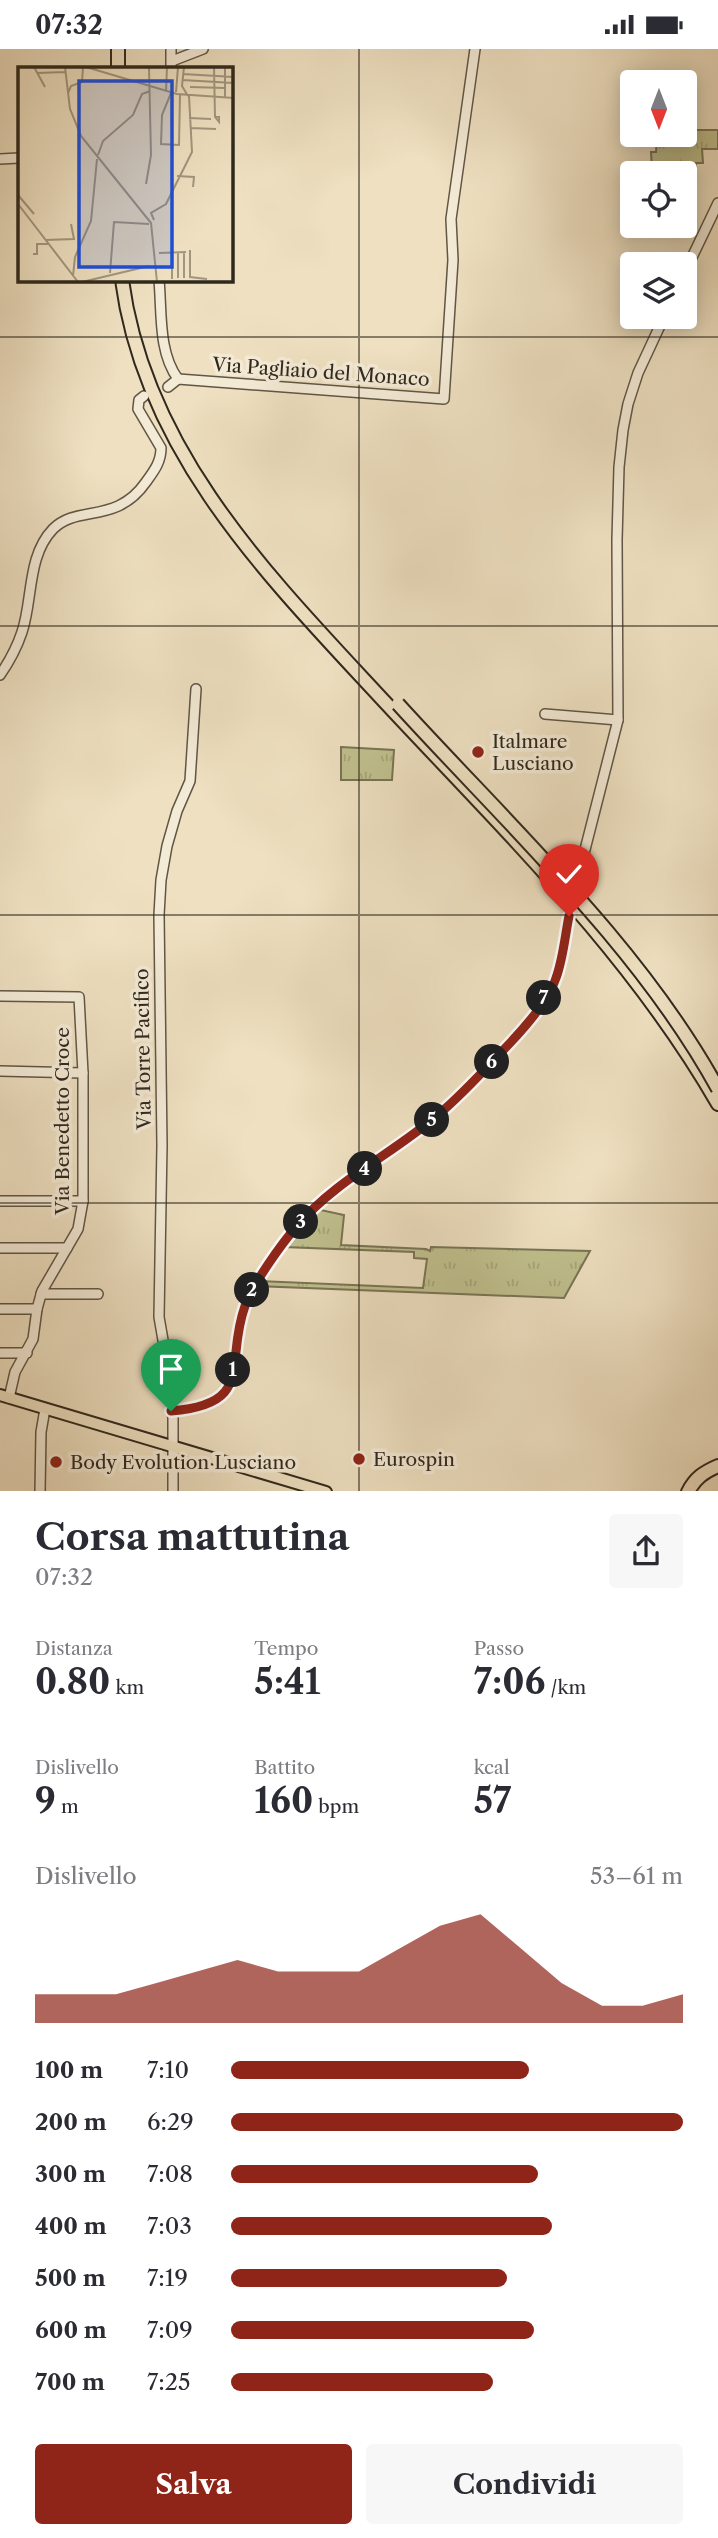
<!DOCTYPE html>
<html lang="it">
<head>
<meta charset="utf-8">
<style>
  body { margin:0; font-family:"Libre Caslon Text",serif; background:#f7f7f7; color:#2b2b33; height:100vh; display:flex; flex-direction:column; font-size:26px; white-space:nowrap }
  * { box-sizing:border-box; margin:0 }
  p { font-size:23px; color:#7c7c81 }
  .icon { flex:none; width:38px; height:38px; fill:none; stroke:currentColor; stroke-width:2; stroke-linecap:round; stroke-linejoin:round }
  .map { position:relative; height:1442px; overflow:hidden }
  .panel { display:flex; flex-direction:column; background:#fff; flex:1 }
  .panel>* { flex:none }
  .needle { width:46px; rotate:180deg }
  .controls { position:absolute; left:620px; top:21px; display:grid; gap:14px }
  .controls a { display:grid; place-items:center; width:77px; height:77px; border-radius:7px; background:#fff; box-shadow:0 4px 18px #0003; font-size:35px }
  .pin { position:absolute; display:grid; place-items:center; width:60px; height:60px; color:#fff; margin:-72px -30px; border-radius:50% 50% 50% 0; rotate:-45deg; box-shadow:0 0 7px #0007 }
  .pin .icon { rotate:45deg }
  .km { position:absolute; width:35px; height:35px; margin:-18px; border-radius:50%; background:#222; color:#fff; font-size:19px; line-height:35px; text-align:center }
  .round { display:grid; place-items:center; flex:none; width:74px; height:74px; border-radius:7px; background:#f7f7f7 }
  .overview { display:flex; align-items:center; justify-content:space-between; height:119px; padding:0 35px }
  h1 { font-size:38px; font-weight:800; line-height:52px }
  .stats { display:grid; grid-template-columns:repeat(3,1fr); gap:10px; height:119px; padding:7px 35px }
  .stats div { display:grid; align-content:center }
  .stats b { font-size:35px; font-weight:800 }
  .stats small { font-size:19px; font-weight:400 }
  .stats p { font-size:19px }
  .chart { height:196px; padding:14px 35px }
  .chart p { display:flex; justify-content:space-between }
  .chart svg { width:100%; height:126px; margin-top:7px; fill:#8f2418; opacity:.7 }
  .action { display:flex; gap:14px; margin-top:auto; padding:14px 35px }
  .action a { flex:1; height:80px; border-radius:7px; background:#8f2418; color:#fff; font-size:28px; font-weight:800; line-height:80px; text-align:center }
  .action a+a { background:#f7f7f7; color:#2b2b33 }
  ul { padding:0 35px; list-style:none; font-size:23px }
  li { display:grid; grid-template-columns:112px 84px 1fr; align-items:center; height:52px }
  li i { height:18px; border-radius:9px; background:#8f2418 }
  .status { display:flex; justify-content:space-between; align-items:center; height:49px; padding:0 35px; background:#fff; direction:ltr }
  .status svg { height:19px; fill:currentColor }
  .map>svg:first-child { display:block }
  .grass { fill:url(#grass-tufts); stroke:#787456; stroke-width:2 }
  .lines { fill:none; stroke-linecap:round; stroke-linejoin:round }
  .minor-casing { stroke:#605646; stroke-width:12 }
  .major-casing { stroke:#30281d; stroke-width:14 }
  .highway-casing { stroke:#30281d; stroke-width:16 }
  .minor { stroke:#f4ebd7; stroke-width:9 }
  .major { stroke:#eee0c1; stroke-width:10 }
  .highway { stroke:#eee0c1; stroke-width:12 }
  .highway-bridge-casing { stroke:#30281d; stroke-width:16; stroke-linecap:butt }
  .highway-bridge { stroke:#eee0c1; stroke-width:12 }
  .route-casing { stroke:#fff; stroke-width:14 }
  .route { stroke:#8f2418; stroke-width:9 }
  .grid { fill:none; stroke:#30281d; stroke-width:2; stroke-opacity:0.55 }
  .poi-dot { fill:#8f2418; stroke:#f4ebd7; stroke-width:2.5 }
  .labels { text-anchor:middle; dominant-baseline:central; stroke-width:7; stroke-linejoin:round; paint-order:stroke }
  .street-label { font-size:19px; fill:#30281d; stroke:#f4ebd7 }
  .poi-label { font-size:19px; fill:#30281d; stroke:#f4ebd7; text-anchor:start }
  .inset-road { fill:none; stroke:#a2967f; stroke-width:2 }
  .view { fill:#1d4ed8; fill-opacity:0.15; stroke:#1d4ed8; stroke-width:3.5 }
  .inset-edge { fill:none; stroke:#30281d; stroke-width:3.5 }
</style>
</head>
<body>
<div class="status"><b>07:32</b><svg viewBox="0 0 49 12"><path d="M0 12V9h3v3zM5 12V6h3v6zM10 12V3h3v9zM15 12V0h3v12zM26 1h20v11H26zM47 4h2v5h-2z"/></svg></div>
<div class="map">
<svg width="718" height="1443" viewBox="0 0 718 1443">
  <defs>
    <pattern id="grass-tufts" width="24" height="20" patternUnits="userSpaceOnUse" patternTransform="scale(1.75)"><rect width="24" height="20" fill="#c0c08e"/><path d="M3 7l-1-3M5 7V3M7 7l1-3M15 17l-1-3M17 17v-4M19 17l1-3" fill="none" stroke="#a5a57a"/></pattern>
  </defs>
  <rect width="100%" height="100%" fill="#eee0c1"/>
  <filter id="stains"><feTurbulence type="fractalNoise" baseFrequency=".00286" numOctaves="4"/><feColorMatrix values="0 0 0 0 .2 0 0 0 0 .09 0 0 0 0 .02 0 0 0 .5 -.17"/></filter>
  <radialGradient id="worn" r=".72"><stop offset=".6" stop-color="#630" stop-opacity="0"/><stop offset="1" stop-color="#630" stop-opacity=".3"/></radialGradient>
  <g class="grass">
    <path d="M684,81H718V100H702L703,114H696V121L652,122L651,103H656L657,86H684Z"/>
    <path d="M341,698L394,701L392,731H341Z"/>
    <path d="M316,1160L344,1166L341,1196L426,1200L430,1202L431,1198L590,1202L564,1249L256,1237L259,1232L423,1239L427,1210L414,1209V1203L284,1198Z"/>
  </g>
  <g class="lines">
    <defs>
      <g id="minor">
        <path d="M172,12L203,0"/>
        <path d="M171,19V0"/>
        <path d="M0,110L19,109"/>
        <path d="M684,225L718,154"/>
        <path d="M159,231C162,263 158,303 178,330"/>
        <path d="M178,330L444,350L453,211L451,170L475,0"/>
        <path d="M168,338L178,330"/>
        <path d="M0,626C9,613 17,598 22,583C33,550 27,507 53,480C78,455 116,476 146,433C154,422 161,413 161,399L138,360L139,351L144,347"/>
        <path d="M545,665L618,671"/>
        <path d="M576,836L618,671L617,491L619,418L623,381L628,355L638,324L664,268"/>
        <path d="M0,947L79,948L83,1024V1152L78,1180L42,1242L37,1260L33,1290L15,1323L9,1349"/>
        <path d="M0,1022L83,1024"/>
        <path d="M0,1152H83"/>
        <path d="M0,1199H67"/>
        <path d="M41,1245H98"/>
        <path d="M0,1260H37"/>
        <path d="M0,1304H27"/>
        <path d="M171,1362C256,1355 224,1315 245,1257C252,1236 282,1194 297,1177C336,1131 394,1104 439,1065C465,1044 487,1018 510,994C526,977 549,951 556,929C563,910 565,887 569,867"/>
        <path d="M40,1443L41,1383L45,1360"/>
        <path d="M173,1443V1369L168,1320L159,1268L162,1096L159,866L161,831L167,797L177,762L190,732L196,640"/>
      </g>
      <path id="major" d="M0,1346L326,1443"/>
      <g id="highway">
        <path d="M118,0V19"/>
        <path d="M122,231C145,404 269,528 382,650C501,778 630,902 718,1055"/>
        <path d="M688,1443C695,1429 704,1423 718,1417"/>
      </g>
    </defs>
    <use href="#minor" class="minor-casing"/>
    <use href="#major" class="major-casing"/>
    <use href="#highway" class="highway-casing"/>
    <use href="#minor" class="minor"/>
    <use href="#major" class="major"/>
    <use href="#highway" class="highway"/>
    <defs>
      <path id="highway-bridge" d="M398,655C507,775 640,897 718,1040"/>
    </defs>
    <use href="#highway-bridge" class="highway-bridge-casing"/>
    <use href="#highway-bridge" class="highway-bridge"/>
  </g>
  <g class="lines">
    <defs>
      <path id="route" d="M171,1362C256,1355 224,1315 245,1257C252,1236 282,1194 297,1177C336,1131 394,1104 439,1065C464,1044 487,1018 510,994C526,977 549,951 556,929C563,910 565,887 569,867"/>
    </defs>
    <use href="#route" class="route-casing"/>
    <use href="#route" class="route"/>
  </g>
  <path class="grid" d="M359,0V1443M0,288H718M0,577H718M0,866H718M0,1154H718"/>
  <g class="poi-dot">
    <circle cx="478" cy="703" r="7"/>
    <circle cx="359" cy="1410" r="7"/>
    <circle cx="56" cy="1413" r="7"/>
  </g>
  <g class="labels">
    <g class="street-label">
      <text transform="translate(321 323) rotate(4)">Via Pagliaio del Monaco</text>
      <text transform="translate(143 1000) rotate(-91)">Via Torre Pacifico</text>
      <text transform="translate(62 1072) rotate(-90)">Via Benedetto Croce</text>
    </g>
    <g class="poi-label">
      <text x="492" y="692">Italmare<tspan x="492" dy="22">Lusciano</tspan></text>
      <text x="373" y="1410">Eurospin</text>
      <text x="70" y="1413">Body Evolution Lusciano</text>
    </g>
  </g>
  <g transform="translate(18 18)">
    <rect width="215" height="215" fill="#eee0c1"/>
    <path class="inset-road" d="M16,0L27,20M47,0L52,42L63,69L133,156L139,215M68,0L159,27L216,31M166,0L164,19L170,29M196,0L197,50L201,55V50H197M19,6L47,5M165,7L216,10M164,13L216,16M172,20L207,21M148,24L149,0M158,25L160,0M50,26L53,19L64,15L65,0M153,26L144,48L143,77L161,78L162,28M207,31V0M171,51L193,52M172,61L198,62M80,88L85,74L115,48L124,27L132,24M159,109L176,110L175,120M128,117L133,88L131,0M0,128L16,147M0,137L60,215M136,153L133,146L148,137L174,85L171,29M27,173L56,172L53,157M172,183V210L189,212M141,186L168,185M15,187H19V177H30M92,206L96,155L131,157M55,209L57,190L73,154L79,92M160,211V186M166,211V185M154,212V186M64,215L131,199"/>
    <path class="view" d="M61,14H154V200H61Z"/>
    <rect width="215" height="215" class="inset-edge"/>
  </g>
  <rect width="100%" height="100%" filter="url(#stains)"/>
  <rect width="100%" height="100%" fill="url(#worn)"/>
</svg>
<div class="controls">
<a><svg class="needle" viewBox="-14 -14 28 28"><path d="M0-13l5 13h-10z" fill="#e53935"/><path d="M0 13l5-13h-10z" fill="#7c7c81"/></svg></a>
<a><svg class="icon" aria-label="locate" viewBox="0 0 24 24"><circle cx="12" cy="12" r="6"/><path d="M12 2v4M12 18v4M2 12h4M18 12h4"/></svg></a>
<a><svg class="icon" aria-label="layers" viewBox="0 0 24 24"><path d="M12 4l9 5-9 5-9-5zM3 14l9 5 9-5"/></svg></a>
</div>
<div class="pin" style="left:171px;top:1362px;background:#1e9e55"><svg class="icon" aria-label="arrive" viewBox="0 0 24 24"><path d="M6 21V4h12l-3 4 3 4H6"/></svg></div>
<div class="pin" style="left:569px;top:867px;background:#d93025"><svg class="icon" aria-label="check" viewBox="0 0 24 24"><path d="M5 12l5 5 9-10"/></svg></div>
<b class="km" style="left:233px;top:1321px">1</b>
<b class="km" style="left:252px;top:1241px">2</b>
<b class="km" style="left:301px;top:1173px">3</b>
<b class="km" style="left:365px;top:1120px">4</b>
<b class="km" style="left:432px;top:1071px">5</b>
<b class="km" style="left:492px;top:1013px">6</b>
<b class="km" style="left:544px;top:949px">7</b>
</div>
<section class="panel">
<div class="overview"><div><h1>Corsa mattutina</h1><p>07:32</p></div><a class="round"><svg class="icon" aria-label="share" viewBox="0 0 24 24"><path d="M12 15V3M7 8l5-5 5 5M5 13v7h14v-7"/></svg></a></div>
<div class="stats">
<div><p>Distanza</p><b>0.80<small> km</small></b></div>
<div><p>Tempo</p><b>5:41</b></div>
<div><p>Passo</p><b>7:06<small> /km</small></b></div>
</div>
<div class="stats">
<div><p>Dislivello</p><b>9<small> m</small></b></div>
<div><p>Battito</p><b>160<small> bpm</small></b></div>
<div><p>kcal</p><b>57</b></div>
</div>
<div class="chart"><p><span>Dislivello</span>53–61 m</p>
<svg viewBox="0 0 160 44" preserveAspectRatio="none"><path d="M0 44V34L10 34L20 34L30 30L40 26L50 22L60 26L70 26L80 26L90 18L100 10L110 6L120 18L130 30L140 38L150 38L160 34V44z"/></svg>
</div>
<ul>
<li><b>100 m</b>7:10<i style="width:66%"></i></li>
<li><b>200 m</b>6:29<i style="width:100%"></i></li>
<li><b>300 m</b>7:08<i style="width:68%"></i></li>
<li><b>400 m</b>7:03<i style="width:71%"></i></li>
<li><b>500 m</b>7:19<i style="width:61%"></i></li>
<li><b>600 m</b>7:09<i style="width:67%"></i></li>
<li><b>700 m</b>7:25<i style="width:58%"></i></li>
</ul>
<div class="action"><a>Salva</a><a>Condividi</a></div>
</section>
</body>
</html>
